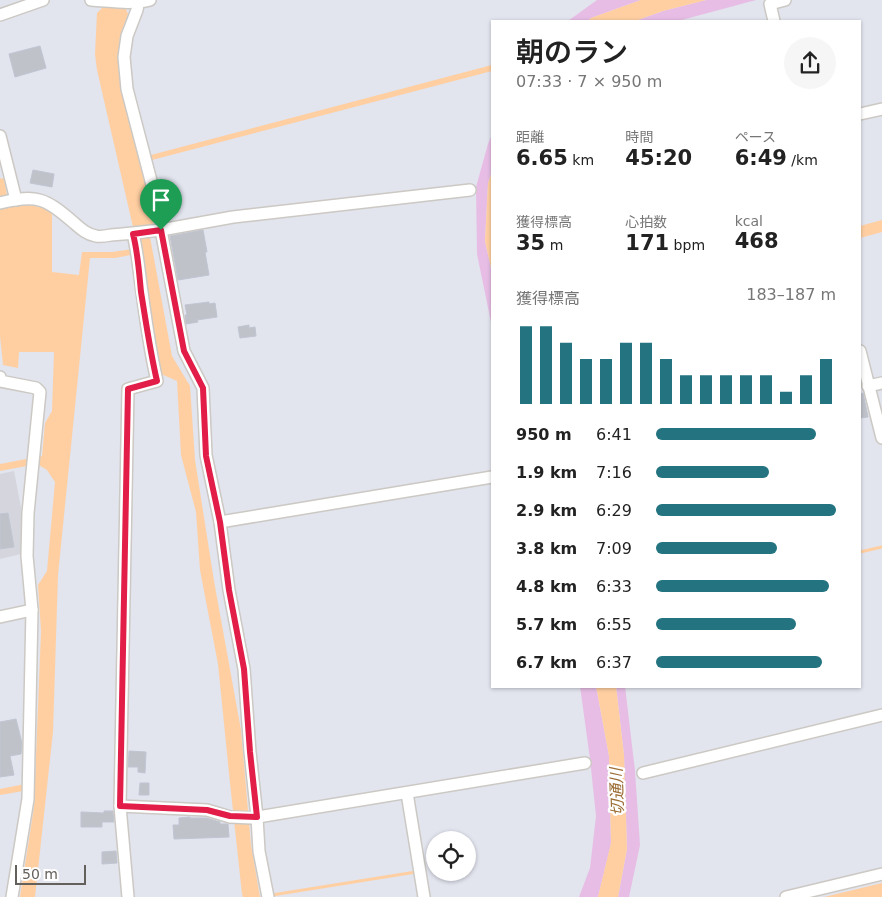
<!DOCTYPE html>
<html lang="ja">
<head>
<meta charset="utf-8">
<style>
  body { margin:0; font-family:"DejaVu Sans","Noto Sans JP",sans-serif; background:#f6f6f6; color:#222; height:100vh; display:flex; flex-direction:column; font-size:19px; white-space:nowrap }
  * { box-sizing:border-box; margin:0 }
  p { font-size:16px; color:#767676 }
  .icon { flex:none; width:28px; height:28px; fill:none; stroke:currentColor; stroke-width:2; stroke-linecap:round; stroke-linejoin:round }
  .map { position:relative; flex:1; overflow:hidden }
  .panel { position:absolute; left:491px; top:20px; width:370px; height:668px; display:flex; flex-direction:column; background:#fff; border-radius:0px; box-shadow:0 1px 4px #0004 }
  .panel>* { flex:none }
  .tools { position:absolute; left:426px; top:831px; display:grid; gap:10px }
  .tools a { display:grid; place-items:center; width:50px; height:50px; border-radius:50%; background:#fff; box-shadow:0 1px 4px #0004; font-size:25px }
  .scale { position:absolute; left:15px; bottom:12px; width:71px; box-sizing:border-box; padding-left:5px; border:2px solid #64605b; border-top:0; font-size:14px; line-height:18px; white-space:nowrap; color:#64605b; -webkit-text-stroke:4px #fff; paint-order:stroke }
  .pin { position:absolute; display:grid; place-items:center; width:42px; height:42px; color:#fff; margin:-51px -21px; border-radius:50% 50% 50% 0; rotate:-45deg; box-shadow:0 0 5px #0007 }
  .pin .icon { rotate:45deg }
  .round { display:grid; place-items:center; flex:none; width:52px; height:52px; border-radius:26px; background:#f6f6f6 }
  .overview { display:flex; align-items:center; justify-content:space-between; height:85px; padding:0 25px }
  h1 { font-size:28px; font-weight:600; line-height:38px }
  .figures { display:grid; grid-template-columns:repeat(3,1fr); gap:8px; height:85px; padding:5px 25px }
  .figures div { display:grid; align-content:center }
  .figures b { font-size:21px; font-weight:600 }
  .figures small { font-size:14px; font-weight:400 }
  .figures p { font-size:14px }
  .chart { height:140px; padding:10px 25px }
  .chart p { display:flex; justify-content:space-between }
  .chart svg { width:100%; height:90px; margin-top:5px; stroke:#237480; stroke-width:6 }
  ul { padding:0 25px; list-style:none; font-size:16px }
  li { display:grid; grid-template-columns:80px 60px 1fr; align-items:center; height:38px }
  li i { height:12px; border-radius:6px; background:#237480 }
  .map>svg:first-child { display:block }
  .industrial { fill:#d5d6dd }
  .green { fill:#e7bde5 }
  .water { fill:#ffcfa2 }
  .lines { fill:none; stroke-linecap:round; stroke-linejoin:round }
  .stream { stroke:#ffcfa2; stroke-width:3 }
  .building { fill:#bfc2c9; stroke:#c0c5d3 }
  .minor-casing { stroke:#ccc9c4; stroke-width:14 }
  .minor { stroke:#fff; stroke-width:11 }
  .route-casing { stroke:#fff; stroke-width:10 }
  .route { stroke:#e11d48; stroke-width:6 }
  .labels { text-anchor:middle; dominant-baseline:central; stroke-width:4.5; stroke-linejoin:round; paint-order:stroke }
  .water-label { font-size:16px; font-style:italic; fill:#9b6c33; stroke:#fff }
</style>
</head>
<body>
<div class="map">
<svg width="882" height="897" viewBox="0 0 882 897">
  <rect width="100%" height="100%" fill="#e2e4ee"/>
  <path class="industrial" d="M14,471L23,518L21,554L0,559V474Z"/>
  <g class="green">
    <path d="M597,0H641L591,18L588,21H568Z"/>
    <path d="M706,0H756L678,21H635L663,11Z"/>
    <path d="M492,134V172L488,183L485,241L492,273V327L477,254L476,187L488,144Z"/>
    <path d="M580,686H596L609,756L611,844L598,897H579L590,868L596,816L590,759Z"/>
    <path d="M616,686H625L635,771L640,845L629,897H618L627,849L624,755Z"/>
  </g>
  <g class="water">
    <path d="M641,0H706L663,11L635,21H588L591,18Z"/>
    <path d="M111,6L125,7L128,14L120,36L119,58L122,88L155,222L149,226L150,237L172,356L190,386L195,460L214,581L241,730L251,845L260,897H243L242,894L230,783L218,664L200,570L196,512L181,455L177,381L161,374L141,253L115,258H90L58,575L53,732L35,897H20L34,807L35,789L0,795V789L35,782L41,631L38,585L47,571L55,482L47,470L37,464L0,471V464L42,456L45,423L52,411L54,352H19L18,368L3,365L0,336V178L4,179L7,196L12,206C27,204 39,205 52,213V272L79,275L82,252H112L140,248L141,239L140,229L133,227L97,70L95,54L97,13L103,7Z"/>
    <path d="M492,65V71L152,160L151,155Z"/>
    <path d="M492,172V273L485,241L488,183Z"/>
    <path d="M882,220V232L860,238V226Z"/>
    <path d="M596,686H616L624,755L627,849L618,897H598L611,843L609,756Z"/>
    <path d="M882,883V897H824Z"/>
  </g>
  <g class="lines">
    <g class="stream">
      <path d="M860,552L882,547"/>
      <path d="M272,895L416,872"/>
    </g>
  </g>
  <g class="building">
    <path d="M40,46L46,68L15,77L9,54Z"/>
    <path d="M33,170L54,174L52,187L30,183Z"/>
    <path d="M203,230L207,252H205L209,275L178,280L170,236Z"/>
    <path d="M209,302V304L215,303L217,317L197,320L198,322L186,324L185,315H187L185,305Z"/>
    <path d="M249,325V328L255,327L256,336L240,338L238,327Z"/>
    <path d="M863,393L868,417L860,418V394Z"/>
    <path d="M8,513L14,547L0,549V514Z"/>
    <path d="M16,719L22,743L21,754L10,756L14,775L0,777V722Z"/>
    <path d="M129,751L146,752L145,773L138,772V767H128Z"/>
    <path d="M140,783H149V795H139Z"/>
    <path d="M104,811H113L114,822H102V827H81V812L104,813Z"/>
    <path d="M190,817V818H206L220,822V824H228L229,837L174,839L173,825H179V818Z"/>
    <path d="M116,851L117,863L102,864V852Z"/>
  </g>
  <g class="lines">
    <defs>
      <g id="minor">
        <path d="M91,0C110,1 131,5 150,0"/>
        <path d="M139,0L137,10L127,36L124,57L127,89L162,223L161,230L233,217L470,190"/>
        <path d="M0,15L43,0"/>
        <path d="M774,21L770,4L785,0"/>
        <path d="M860,114L882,109"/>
        <path d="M0,136L16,200"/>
        <path d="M0,203C37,194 45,198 73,222C80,228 86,234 96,236C100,237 106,236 111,235C128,234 144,232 161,230L184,351L203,388L206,455L220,522L229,590L244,669L250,752L257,817L259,851L268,897"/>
        <path d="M860,351L882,438"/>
        <path d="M0,377V381L36,388L40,392L28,513L27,556L32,610L28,799L12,897"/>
        <path d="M868,386L882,383"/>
        <path d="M220,522L492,477"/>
        <path d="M0,617L32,610"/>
        <path d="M643,773L882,715"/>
        <path d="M407,793L424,897"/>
        <path d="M120,806L207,810L230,817L252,818L585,763"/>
        <path d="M128,897L120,806L128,389L157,381C150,351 146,322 142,292C139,272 138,254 133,234"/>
        <path d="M786,897L882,874"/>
      </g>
    </defs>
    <use href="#minor" class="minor-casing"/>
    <use href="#minor" class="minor"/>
  </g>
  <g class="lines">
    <defs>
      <path id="route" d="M161,230L184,351L203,388L206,456L220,522L229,590L244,669L250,752L257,817L230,816L207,810L120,806L128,389L157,381C150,351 146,322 141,292C139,272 138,253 133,234Z"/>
    </defs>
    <use href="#route" class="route-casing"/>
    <use href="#route" class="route"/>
  </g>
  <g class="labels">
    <g class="water-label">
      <text transform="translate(617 792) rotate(-92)">切通川</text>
    </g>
  </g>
</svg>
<div class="tools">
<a><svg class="icon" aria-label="locate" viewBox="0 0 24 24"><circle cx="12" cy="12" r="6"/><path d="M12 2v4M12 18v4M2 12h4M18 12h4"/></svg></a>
</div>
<div class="scale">50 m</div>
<div class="pin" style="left:161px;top:230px;background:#1e9e55"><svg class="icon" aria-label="arrive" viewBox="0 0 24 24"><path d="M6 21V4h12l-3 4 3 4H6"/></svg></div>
<section class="panel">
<div class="overview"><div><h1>朝のラン</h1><p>07:33 · 7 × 950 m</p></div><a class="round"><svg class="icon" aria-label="share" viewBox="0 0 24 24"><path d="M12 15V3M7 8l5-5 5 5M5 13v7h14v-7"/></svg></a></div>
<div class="figures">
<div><p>距離</p><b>6.65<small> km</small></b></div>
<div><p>時間</p><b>45:20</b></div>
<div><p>ペース</p><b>6:49<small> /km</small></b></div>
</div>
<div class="figures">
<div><p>獲得標高</p><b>35<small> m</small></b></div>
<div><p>心拍数</p><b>171<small> bpm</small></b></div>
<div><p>kcal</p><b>468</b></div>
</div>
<div class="chart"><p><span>獲得標高</span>183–187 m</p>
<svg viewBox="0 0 160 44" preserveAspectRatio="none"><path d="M5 44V6M15 44V6M25 44V14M35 44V22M45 44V22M55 44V14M65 44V14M75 44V22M85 44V30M95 44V30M105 44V30M115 44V30M125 44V30M135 44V38M145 44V30M155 44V22"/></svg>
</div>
<ul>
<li><b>950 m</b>6:41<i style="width:89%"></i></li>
<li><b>1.9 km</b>7:16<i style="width:63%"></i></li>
<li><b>2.9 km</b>6:29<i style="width:100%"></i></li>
<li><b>3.8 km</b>7:09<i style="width:67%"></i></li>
<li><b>4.8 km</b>6:33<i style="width:96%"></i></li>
<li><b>5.7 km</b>6:55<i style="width:78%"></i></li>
<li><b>6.7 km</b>6:37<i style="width:92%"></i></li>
</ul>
</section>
</div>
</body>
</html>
